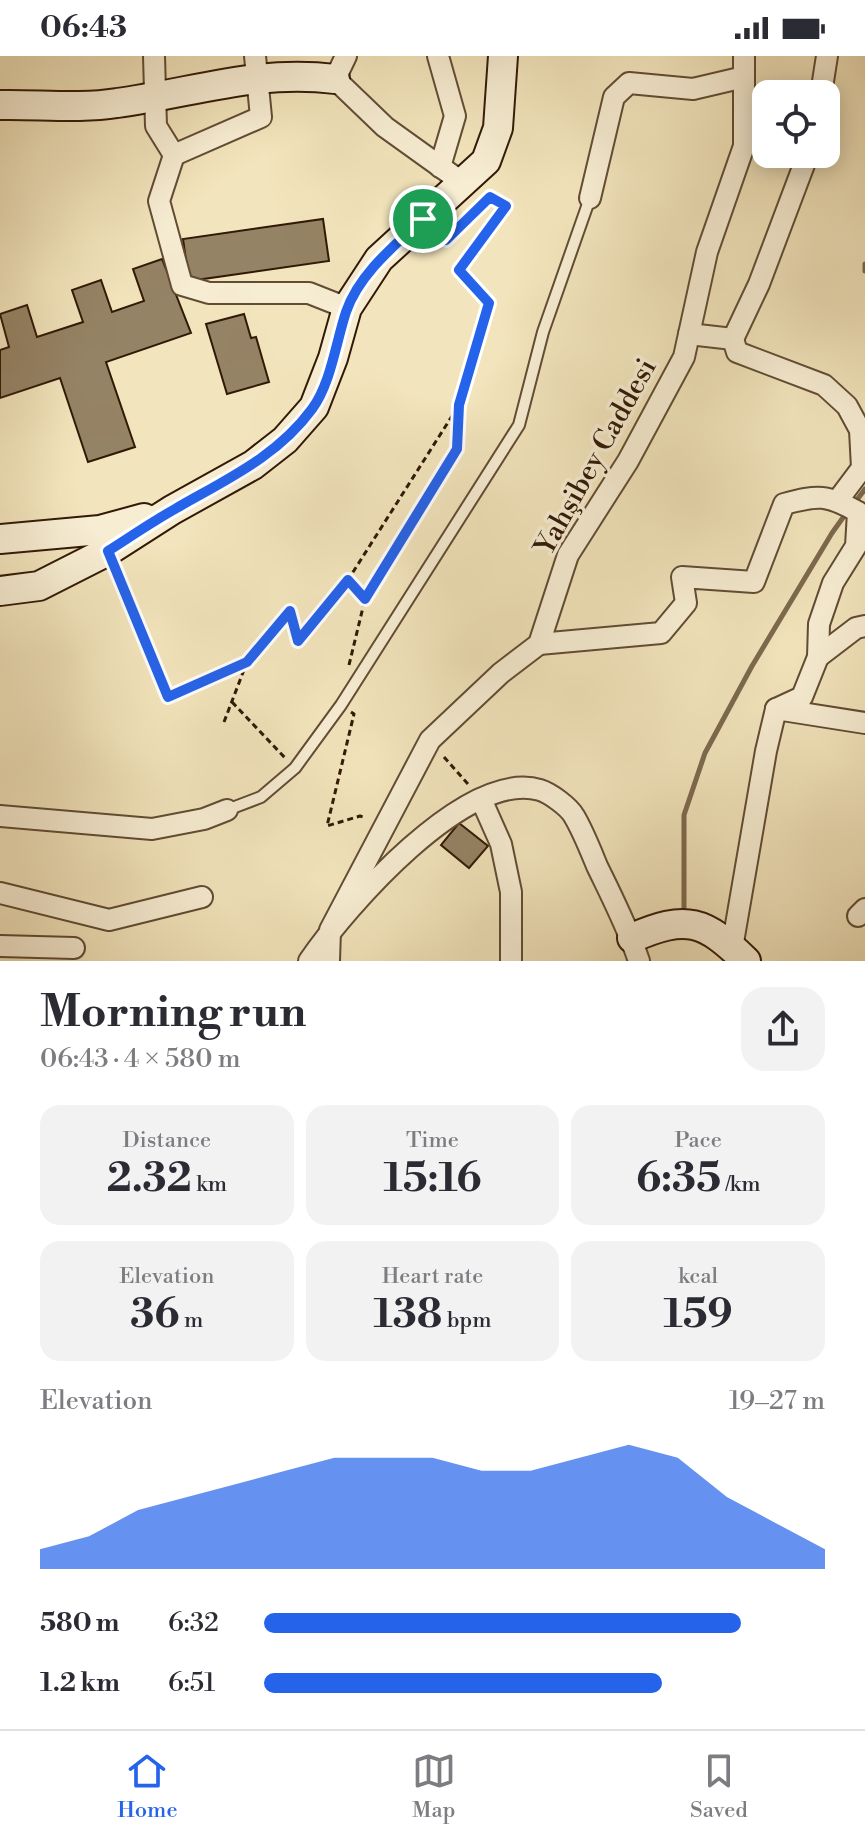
<!DOCTYPE html>
<html lang="en">
<head>
<meta charset="utf-8">
<style>
  body { margin:0; font-family:"Libre Bodoni",serif; background:#f2f2f3; color:#2b2b33; height:100vh; display:flex; flex-direction:column; font-size:30px; white-space:nowrap }
  * { box-sizing:border-box; margin:0 }
  p { font-size:26px; color:#7c7c81 }
  .icon { flex:none; width:44px; height:44px; fill:none; stroke:currentColor; stroke-width:2; stroke-linecap:round; stroke-linejoin:round }
  .map { position:relative; height:905px; overflow:hidden }
  .sheet { display:flex; flex-direction:column; background:#fff; flex:1 }
  .sheet>* { flex:none }
  .buttons { position:absolute; left:752px; top:24px; display:grid; gap:16px }
  .buttons a { display:grid; place-items:center; width:88px; height:88px; border-radius:16px; background:#fff; box-shadow:0 4px 20px #0003; font-size:40px }
  .pin { position:absolute; display:grid; place-items:center; width:68px; height:68px; color:#fff; margin:-34px; border:4px solid #fff; border-radius:50%; box-shadow:0 2px 8px #0007 }
  .round { display:grid; place-items:center; flex:none; width:84px; height:84px; border-radius:24px; background:#f2f2f3 }
  .headline { display:flex; align-items:center; justify-content:space-between; height:136px; padding:0 40px }
  h1 { font-size:44px; font-weight:700; line-height:60px }
  .stats { display:grid; grid-template-columns:repeat(3,1fr); gap:12px; height:136px; padding:8px 40px }
  .stats div { display:grid; align-content:center; border-radius:20px; background:#f2f2f3; text-align:center }
  .stats b { font-size:40px; font-weight:700 }
  .stats small { font-size:22px; font-weight:400 }
  .stats p { font-size:22px }
  .chart { height:224px; padding:16px 40px }
  .chart p { display:flex; justify-content:space-between }
  .chart svg { width:100%; height:144px; margin-top:8px; fill:#2563eb; opacity:.7 }
  ul { padding:0 40px; list-style:none; font-size:26px }
  li { display:grid; grid-template-columns:128px 96px 1fr; align-items:center; height:60px }
  li i { height:20px; border-radius:10px; background:#2563eb }
  .status { display:flex; justify-content:space-between; align-items:center; height:56px; padding:0 40px; background:#fff; direction:ltr }
  .status svg { height:22px; fill:currentColor }
  .menu { display:flex; justify-content:space-around; align-items:center; height:112px; border-top:2px solid #e1e1e2; background:#fff; font-size:22px; color:#7c7c81 }
  .menu a { display:grid; justify-items:center; gap:4px }
  .menu .current { color:#2563eb }
  .map>svg:first-child { display:block }
  .lines { fill:none; stroke-linecap:round; stroke-linejoin:round }
  .stream { stroke:#7d694e; stroke-width:5 }
  .building { fill:#958365; stroke:#311906; stroke-width:2 }
  .lane-casing { stroke:#614c34; stroke-width:14 }
  .street-casing { stroke:#614c34; stroke-width:24 }
  .secondary-casing { stroke:#311906; stroke-width:32 }
  .path { stroke:#311906; stroke-width:3; stroke-dasharray:6 4; stroke-linecap:butt }
  .lane { stroke:#f7edd3; stroke-width:10 }
  .street { stroke:#f7edd3; stroke-width:20 }
  .secondary { stroke:#f7edd3; stroke-width:28 }
  .route-casing { stroke:#fff; stroke-width:16 }
  .route { stroke:#2563eb; stroke-width:10 }
  .labels { text-anchor:middle; dominant-baseline:central; stroke-width:7; stroke-linejoin:round; paint-order:stroke }
  .street-label { font-size:28px; fill:#311906; stroke:#f7edd3 }
</style>
</head>
<body>
<div class="status"><b>06:43</b><svg viewBox="0 0 49 12"><path d="M0 12V9h3v3zM5 12V6h3v6zM10 12V3h3v9zM15 12V0h3v12zM26 1h20v11H26zM47 4h2v5h-2z"/></svg></div>
<div class="map">
<svg width="865" height="905" viewBox="0 0 865 905">
  <rect width="100%" height="100%" fill="#f2e4bc"/>
  <filter id="stains"><feTurbulence type="fractalNoise" baseFrequency=".0025" numOctaves="4"/><feColorMatrix values="0 0 0 0 .2 0 0 0 0 .09 0 0 0 0 .02 0 0 0 .5 -.17"/></filter>
  <radialGradient id="worn" r=".72"><stop offset=".6" stop-color="#630" stop-opacity="0"/><stop offset="1" stop-color="#630" stop-opacity=".3"/></radialGradient>
  <g class="lines">
    <g class="stream">
      <path d="M865,208V215"/>
      <path d="M853,449L865,433"/>
      <path d="M684,854V759L705,697L752,610L832,477L847,456"/>
    </g>
  </g>
  <g class="building">
    <path d="M323,163L329,205L189,225L183,183Z"/>
    <path d="M162,203L191,277L106,306L135,391L88,406L60,322L0,342V294L9,291L0,258L27,249L37,281L83,266L72,234L101,224L112,256L144,245L133,213Z"/>
    <path d="M244,258L251,282L256,281L269,326L227,338L206,268Z"/>
    <path d="M459,767L488,790L469,812L441,789Z"/>
  </g>
  <g class="lines">
    <defs>
      <path id="lane" d="M227,754L261,741L295,712L341,649L519,369L543,276L590,142"/>
      <g id="street">
        <path d="M154,0L156,70L174,99L159,145L182,229L209,237H309L347,252"/>
        <path d="M346,0L335,23L385,71L463,127"/>
        <path d="M438,0L455,60L440,111"/>
        <path d="M821,38L827,0"/>
        <path d="M174,99L261,61L255,0"/>
        <path d="M590,142L614,41L629,27L693,33L744,21"/>
        <path d="M689,278L733,283"/>
        <path d="M733,283L737,296L824,329L847,350L860,374L862,412L838,444"/>
        <path d="M733,283L759,228L808,98"/>
        <path d="M539,588L661,577L686,547L682,521L754,526L784,448C818,439 827,438 858,456L856,490L833,527L819,568L818,601L802,641L776,653"/>
        <path d="M818,601L856,572L865,570"/>
        <path d="M776,653L865,667"/>
        <path d="M481,743L501,788L511,836V905"/>
        <path d="M0,760L152,773L204,763L227,754"/>
        <path d="M0,837L109,864L202,841"/>
        <path d="M858,860L865,853"/>
        <path d="M0,890L74,892"/>
        <path d="M732,892L766,695L776,653"/>
        <path d="M309,905C346,851 467,712 540,734C550,737 569,751 574,760C583,775 590,793 597,810C612,841 628,872 639,905"/>
        <path d="M329,905L330,874L430,684L501,617L539,588L568,499L628,405L684,301L707,196L744,90V0"/>
      </g>
      <g id="secondary">
        <path d="M0,49C38,48 79,53 117,47C192,37 258,13 335,23"/>
        <path d="M0,483L100,474L144,462"/>
        <path d="M0,535L39,530L108,495L172,454L253,409L285,384L314,351L333,302L347,252L379,203L486,105L498,72L503,0"/>
        <path d="M632,882C687,858 704,864 746,905"/>
      </g>
    </defs>
    <use href="#lane" class="lane-casing"/>
    <use href="#street" class="street-casing"/>
    <use href="#secondary" class="secondary-casing"/>
    <g class="path">
      <path d="M116,514L168,641L247,606"/>
      <path d="M348,524L364,541"/>
      <path d="M349,609L365,543L457,393L459,353"/>
      <path d="M232,646L287,704"/>
      <path d="M351,656L354,658L327,770L360,760L366,762"/>
      <path d="M224,666L247,606L290,555L298,585L348,524L459,349L489,247L459,214L506,150L490,141L446,184L438,177"/>
      <path d="M444,701L468,728"/>
    </g>
    <use href="#lane" class="lane"/>
    <use href="#street" class="street"/>
    <use href="#secondary" class="secondary"/>
  </g>
  <g class="lines">
    <defs>
      <path id="route" d="M490,141L506,150L459,214L489,247L459,349L457,393L365,543L348,524L298,585L290,555L247,606L168,641L108,495C130,481 152,466 175,453C225,424 277,401 312,353C331,327 336,286 346,256C359,218 395,189 423,163L446,184Z"/>
    </defs>
    <use href="#route" class="route-casing"/>
    <use href="#route" class="route"/>
  </g>
  <g class="labels">
    <g class="street-label">
      <text transform="translate(596 401) rotate(-61)">Yahşibey Caddesi</text>
    </g>
  </g>
  <rect width="100%" height="100%" filter="url(#stains)"/>
  <rect width="100%" height="100%" fill="url(#worn)"/>
</svg>
<div class="buttons">
<a><svg class="icon" aria-label="locate" viewBox="0 0 24 24"><circle cx="12" cy="12" r="6"/><path d="M12 2v4M12 18v4M2 12h4M18 12h4"/></svg></a>
</div>
<div class="pin" style="left:423px;top:163px;background:#1e9e55"><svg class="icon" aria-label="arrive" viewBox="0 0 24 24"><path d="M6 21V4h12l-3 4 3 4H6"/></svg></div>
</div>
<section class="sheet">
<div class="headline"><div><h1>Morning run</h1><p>06:43 · 4 × 580 m</p></div><a class="round"><svg class="icon" aria-label="share" viewBox="0 0 24 24"><path d="M12 15V3M7 8l5-5 5 5M5 13v7h14v-7"/></svg></a></div>
<div class="stats">
<div><p>Distance</p><b>2.32<small> km</small></b></div>
<div><p>Time</p><b>15:16</b></div>
<div><p>Pace</p><b>6:35<small> /km</small></b></div>
</div>
<div class="stats">
<div><p>Elevation</p><b>36<small> m</small></b></div>
<div><p>Heart rate</p><b>138<small> bpm</small></b></div>
<div><p>kcal</p><b>159</b></div>
</div>
<div class="chart"><p><span>Elevation</span>19–27 m</p>
<svg viewBox="0 0 160 44" preserveAspectRatio="none"><path d="M0 44V38L10 34L20 26L30 22L40 18L50 14L60 10L70 10L80 10L90 14L100 14L110 10L120 6L130 10L140 22L150 30L160 38V44z"/></svg>
</div>
<ul>
<li><b>580 m</b>6:32<i style="width:85%"></i></li>
<li><b>1.2 km</b>6:51<i style="width:71%"></i></li>
</ul>
</section>
<nav class="menu">
<a class="current"><svg class="icon" aria-label="home" viewBox="0 0 24 24"><path d="M3 11l9-7 9 7M6 9v11h12V9"/></svg>Home</a>
<a><svg class="icon" aria-label="map" viewBox="0 0 24 24"><path d="M3 6l6-2 6 2 6-2v14l-6 2-6-2-6 2zM9 4v14M15 6v14"/></svg>Map</a>
<a><svg class="icon" aria-label="saved" viewBox="0 0 24 24"><path d="M7 4h10v16l-5-4-5 4z"/></svg>Saved</a>
</nav>
</body>
</html>
